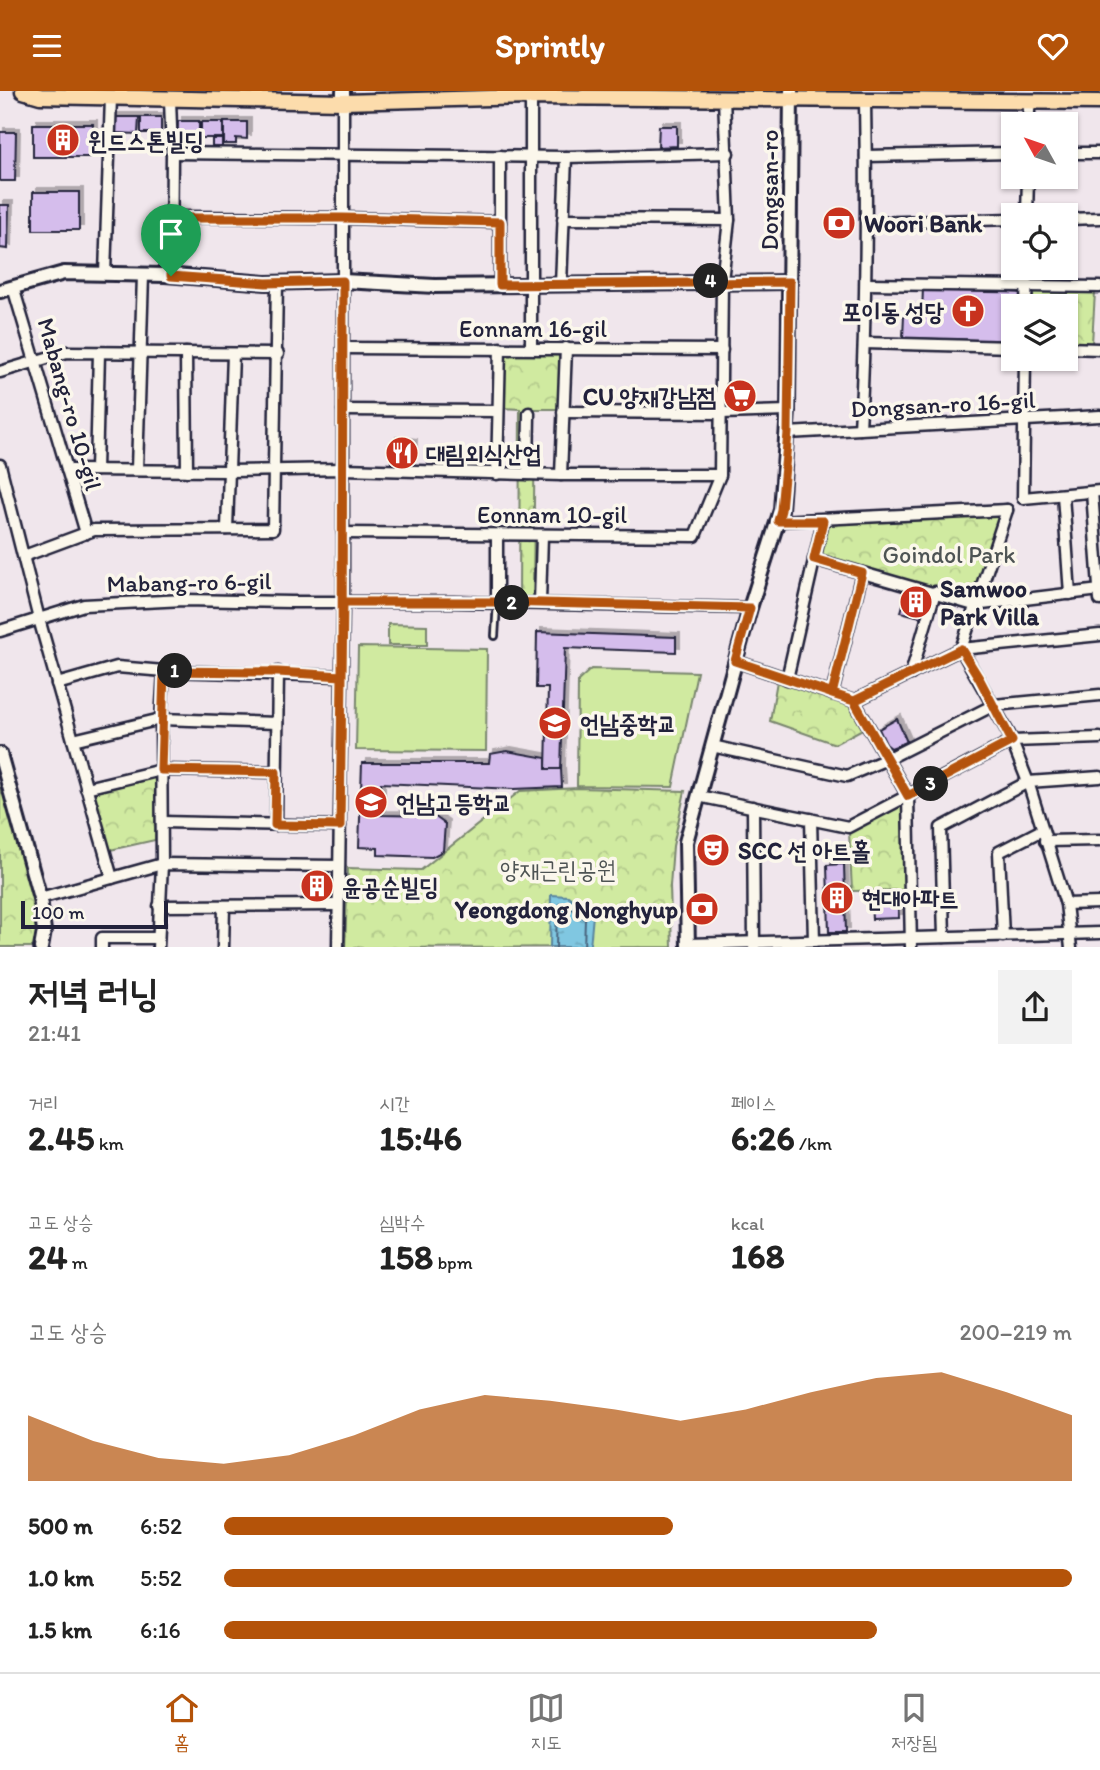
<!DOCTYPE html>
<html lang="ko">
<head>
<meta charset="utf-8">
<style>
  body { margin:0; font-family:Itim,"Poor Story",sans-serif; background:#f2f2f2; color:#222; height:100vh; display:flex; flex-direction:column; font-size:26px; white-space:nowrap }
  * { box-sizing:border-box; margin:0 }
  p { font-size:23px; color:#767676 }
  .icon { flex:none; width:38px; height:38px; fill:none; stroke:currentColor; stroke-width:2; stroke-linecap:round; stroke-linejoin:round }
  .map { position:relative; height:856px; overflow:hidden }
  .details { display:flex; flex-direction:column; background:#fff; flex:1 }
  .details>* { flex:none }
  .needle { width:46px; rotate:310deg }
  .controls { position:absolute; left:1001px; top:21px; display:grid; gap:14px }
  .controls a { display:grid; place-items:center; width:77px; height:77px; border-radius:0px; background:#fff; box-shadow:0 2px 5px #0004; font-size:35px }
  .scale { position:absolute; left:21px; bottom:18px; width:147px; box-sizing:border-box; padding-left:7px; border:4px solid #22223b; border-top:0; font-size:19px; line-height:24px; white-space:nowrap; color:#22223b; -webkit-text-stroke:5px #fbf7ec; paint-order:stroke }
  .pin { position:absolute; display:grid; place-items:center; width:60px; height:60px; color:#fff; margin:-72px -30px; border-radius:50% 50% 50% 0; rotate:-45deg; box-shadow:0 0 7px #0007 }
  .pin .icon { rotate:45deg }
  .km { position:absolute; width:35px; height:35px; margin:-18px; border-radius:50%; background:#222; color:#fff; font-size:19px; line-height:35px; text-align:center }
  .round { display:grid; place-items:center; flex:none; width:74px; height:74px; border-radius:0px; background:#f2f2f2 }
  .summary { display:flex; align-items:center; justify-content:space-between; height:119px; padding:0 28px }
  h1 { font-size:38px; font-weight:800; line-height:52px }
  .figures { display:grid; grid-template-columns:repeat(3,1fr); gap:10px; height:119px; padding:7px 28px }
  .figures div { display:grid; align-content:center }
  .figures b { font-size:35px; font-weight:800 }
  .figures small { font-size:19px; font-weight:400 }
  .figures p { font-size:19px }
  .chart { height:196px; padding:14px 28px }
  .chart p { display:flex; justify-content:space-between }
  .chart svg { width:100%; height:126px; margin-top:7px; fill:#b45309; opacity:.7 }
  ul { padding:0 28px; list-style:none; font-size:23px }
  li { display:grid; grid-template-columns:112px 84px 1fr; align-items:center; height:52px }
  li i { height:18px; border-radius:9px; background:#b45309 }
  header { display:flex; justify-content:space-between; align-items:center; height:91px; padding:0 28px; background:#b45309; color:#fff; font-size:32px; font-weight:800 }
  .menu { display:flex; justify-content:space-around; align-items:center; height:98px; border-top:2px solid #e0e0e0; background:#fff; font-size:19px; color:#767676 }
  .menu a { display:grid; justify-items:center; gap:4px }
  .menu .on { color:#b45309 }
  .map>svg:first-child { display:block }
  .grass { fill:#d0eaa0; stroke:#79866e; stroke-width:2 }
  .park { fill:url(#park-crowns); stroke:#79866e; stroke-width:2 }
  .water { fill:url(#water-ripples); stroke:#5a859f; stroke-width:2 }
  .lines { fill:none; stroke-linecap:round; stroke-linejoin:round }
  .shore { stroke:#48647d; stroke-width:2 }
  .building { fill:#d5bdec; stroke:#22223b; stroke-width:2; filter:url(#shadow) }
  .service-casing { stroke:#22223b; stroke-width:10 }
  .minor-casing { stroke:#22223b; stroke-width:15 }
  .tertiary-casing { stroke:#22223b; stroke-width:18 }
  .primary-casing { stroke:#22223b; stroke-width:19 }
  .service { stroke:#fbf7ec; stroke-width:4.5 }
  .minor { stroke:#fbf7ec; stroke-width:10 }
  .tertiary { stroke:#fbf7ec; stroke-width:12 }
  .primary { stroke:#fcdcac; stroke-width:14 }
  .route-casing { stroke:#fff; stroke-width:14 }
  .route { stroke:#b45309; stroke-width:9 }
  .labels { text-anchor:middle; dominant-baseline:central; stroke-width:7; stroke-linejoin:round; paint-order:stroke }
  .poi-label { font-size:24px; font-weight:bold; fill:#22223b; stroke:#fbf7ec; text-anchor:start }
  .street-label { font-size:24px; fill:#22223b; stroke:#fbf7ec }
  .park-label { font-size:24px; fill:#4e5454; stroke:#fbf7ec }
</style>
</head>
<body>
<header><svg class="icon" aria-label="menu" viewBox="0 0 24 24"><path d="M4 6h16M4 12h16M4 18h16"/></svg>Sprintly<svg class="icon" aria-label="heart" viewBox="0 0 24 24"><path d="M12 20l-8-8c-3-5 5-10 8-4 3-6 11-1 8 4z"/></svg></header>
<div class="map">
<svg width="1100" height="857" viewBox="0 0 1100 857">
  <defs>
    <pattern id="park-crowns" width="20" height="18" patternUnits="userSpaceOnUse" patternTransform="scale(1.75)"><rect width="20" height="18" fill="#d0eaa0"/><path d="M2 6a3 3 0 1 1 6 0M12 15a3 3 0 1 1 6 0" fill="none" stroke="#b2c88b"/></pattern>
    <pattern id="water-ripples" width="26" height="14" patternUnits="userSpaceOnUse" patternTransform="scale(1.75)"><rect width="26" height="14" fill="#80c7e1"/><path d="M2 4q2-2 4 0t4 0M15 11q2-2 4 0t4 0" fill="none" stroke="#6eabc2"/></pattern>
    <filter id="shadow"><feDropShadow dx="4" dy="-4" stdDeviation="0" flood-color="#0004"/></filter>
  </defs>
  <rect width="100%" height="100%" fill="#f0e6ec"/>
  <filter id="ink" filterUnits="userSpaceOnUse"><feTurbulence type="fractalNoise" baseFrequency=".0143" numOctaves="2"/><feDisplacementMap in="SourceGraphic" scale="14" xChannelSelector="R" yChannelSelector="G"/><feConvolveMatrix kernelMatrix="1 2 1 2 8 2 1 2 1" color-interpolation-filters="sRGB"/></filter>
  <g filter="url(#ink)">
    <g class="grass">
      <path d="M388,533L427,534V554H388Z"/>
      <path d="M358,556L487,558L486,660L356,659Z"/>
      <path d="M591,578L697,581L673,696L577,695L578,590Z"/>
    </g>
    <g class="park">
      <path d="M1033,200L1095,201L1092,252H1066V215H1033Z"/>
      <path d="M503,264H560L559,318H535L533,508H519L520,318L502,317Z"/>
      <path d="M1007,419L974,514L814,468L823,430Z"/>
      <path d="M778,584L854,610L868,635L835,653L770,630Z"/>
      <path d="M0,680L35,809L40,838L37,856H0Z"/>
      <path d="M156,685L155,749L110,759L93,701Z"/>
      <path d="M578,697L685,700L673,755L670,795L672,856L345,857L348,777L421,779L520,700Z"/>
      <path d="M903,713L906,799L852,800L849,741Z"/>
    </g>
    <path class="water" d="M551,804L568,805L593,824L590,856H550Z"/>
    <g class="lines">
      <path class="shore" d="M556,857L557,815L561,812L566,813L585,828L584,857"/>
    </g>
    <g class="building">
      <path d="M115,26H139L138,43L115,42Z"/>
      <rect x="141" y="26" width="20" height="16"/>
      <path d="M178,30H199V44H190L189,54L177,53Z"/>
      <rect x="201" y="31" width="22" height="16"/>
      <path d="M224,31H247V48L236,47V53H224Z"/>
      <rect x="33" y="33" width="60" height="33"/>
      <path d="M659,35H677V55L658,56Z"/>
      <path d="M0,41H16L15,90H0Z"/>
      <rect x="212" y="48" width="10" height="8"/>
      <rect x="33" y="101" width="46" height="38"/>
      <path d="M0,114H9L8,158L0,157Z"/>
      <path d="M923,196L1025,202L1024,215H1013V250L903,247L904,224L922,225Z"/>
      <path d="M392,350L413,352L412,372L391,373Z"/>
      <path d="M908,495L931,502L924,527L901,521Z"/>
      <path d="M537,541L676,546V561L565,557L561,678H546L548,597H536Z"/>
      <path d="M897,628L907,651L891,657L886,653L879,638Z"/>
      <path d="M507,660L546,667V678H561L562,696L514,698L381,692V724L434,725L445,733L443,760L432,766L378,764V757L359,756L362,672H489L490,663Z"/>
      <path d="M844,773L846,841H829L827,774Z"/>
      <path d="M310,782H323L324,808H310Z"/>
      <path d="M871,813H898L899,827L872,828Z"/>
    </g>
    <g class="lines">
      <defs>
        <path id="service" d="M495,545L497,512"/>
        <g id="minor">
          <path d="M531,6V257"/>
          <path d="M170,9L172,62L171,185"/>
          <path d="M1029,10V33"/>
          <path d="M172,62L566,66L728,62"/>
          <path d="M1066,62H1100"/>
          <path d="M500,65V194"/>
          <path d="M866,65L1013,62"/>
          <path d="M1027,124L1028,86"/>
          <path d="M172,126L343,127L500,131"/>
          <path d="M563,128L729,129"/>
          <path d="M1066,128L1100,127"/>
          <path d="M867,132L1013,128"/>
          <path d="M105,183L111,6"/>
          <path d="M866,193L1100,196"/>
          <path d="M561,194L566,66"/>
          <path d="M13,196L86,442"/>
          <path d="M1026,215L1027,177"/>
          <path d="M865,252L1013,256"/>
          <path d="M343,257L722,259"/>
          <path d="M1066,257L1100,258"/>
          <path d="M186,262L187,380"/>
          <path d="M0,281L67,261L278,263"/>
          <path d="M343,319L497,320"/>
          <path d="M563,321L721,322L788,320"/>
          <path d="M860,338C866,229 867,119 865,10"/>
          <path d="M787,342L1100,325"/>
          <path d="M0,374L39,528L112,787"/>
          <path d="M137,378L143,184"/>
          <path d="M67,379L229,380L343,378L561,384H720"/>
          <path d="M96,379L99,262"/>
          <path d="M497,383L500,257"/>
          <path d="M528,383L529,322"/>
          <path d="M561,384L566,257"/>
          <path d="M1092,401L1100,509"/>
          <path d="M1063,404L1070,503"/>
          <path d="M1023,407L1025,268"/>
          <path d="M1023,407L1100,400"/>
          <path d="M1007,419L961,558L1009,643L1028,691L1066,813L1071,857"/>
          <path d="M778,430L1007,419"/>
          <path d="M227,438L233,263"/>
          <path d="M343,442L695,445L720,384L722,190L729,129L724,7"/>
          <path d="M24,465L94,439L273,438L277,191"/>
          <path d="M814,468L974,514L1100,499"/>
          <path d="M497,511V444"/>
          <path d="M540,512L542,444"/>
          <path d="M0,540L84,514L184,509L292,511H454L750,517"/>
          <path d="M735,570L854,610L961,558L1100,544"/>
          <path d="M911,583L935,501"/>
          <path d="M787,588L823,430"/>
          <path d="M57,593L117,576L164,580L342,585"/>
          <path d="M832,603L862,482"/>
          <path d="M854,610L908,705L911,857"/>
          <path d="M73,649L161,628L277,632"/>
          <path d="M712,655L847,685L887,668L994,614L1100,604"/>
          <path d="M86,697L161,679L276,681"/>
          <path d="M698,705L848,736L1012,650L1100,647"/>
          <path d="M753,716L754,856"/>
          <path d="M811,728L814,850"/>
          <path d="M162,731L340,735"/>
          <path d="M276,734L278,581"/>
          <path d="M1045,750L1100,749"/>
          <path d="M40,807L162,773L339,775"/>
          <path d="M1066,813L1100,812"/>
          <path d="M159,815L338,814"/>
          <path d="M1003,845L999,761L1042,739"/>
          <path d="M944,846L941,737L1028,691L1100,686"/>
          <path d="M688,853L1100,842"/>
          <path d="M102,857V847H158"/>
          <path d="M158,857L162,773L161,628L164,580"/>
          <path d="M223,857L224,816"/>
          <path d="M338,857L343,511V11"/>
        </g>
        <g id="tertiary">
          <path d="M343,11V0"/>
          <path d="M0,200L64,182L165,184L266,192L343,190L435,195L790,191"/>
          <path d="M0,663L40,807L44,840L41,857"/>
          <path d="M688,857L686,751L750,517L781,419L788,320L791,0"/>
        </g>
        <path id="primary" d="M23,0L40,5L343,11L531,6L1100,11"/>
      </defs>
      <use href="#service" class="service-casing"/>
      <use href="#minor" class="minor-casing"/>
      <use href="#tertiary" class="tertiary-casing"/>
      <use href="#primary" class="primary-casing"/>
      <use href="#service" class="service"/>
      <use href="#minor" class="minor"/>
      <use href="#tertiary" class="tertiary"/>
      <use href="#primary" class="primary"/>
    </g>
  </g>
  <g class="lines" filter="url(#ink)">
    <defs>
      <path id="route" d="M171,185L266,192L343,190L342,585L278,581L164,580L161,679L276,681L275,734L340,735L343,511H497L750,517L735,570L854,610L961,558L979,587L1012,650L908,705L854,610L832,603L862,482L814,468L823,430H778L781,419L788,342L790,191L500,194V131L343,127H172L171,185"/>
    </defs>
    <use href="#route" class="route-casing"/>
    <use href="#route" class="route"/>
  </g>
  <defs>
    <symbol id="building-disc" viewBox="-11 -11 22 22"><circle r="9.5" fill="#c8321e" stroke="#fbf7ec"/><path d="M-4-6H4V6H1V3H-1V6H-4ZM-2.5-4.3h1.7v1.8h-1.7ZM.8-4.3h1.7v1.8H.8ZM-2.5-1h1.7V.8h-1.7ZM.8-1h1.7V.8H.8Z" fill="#fff"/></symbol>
    <symbol id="bank-disc" viewBox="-11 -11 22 22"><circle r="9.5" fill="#c8321e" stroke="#fbf7ec"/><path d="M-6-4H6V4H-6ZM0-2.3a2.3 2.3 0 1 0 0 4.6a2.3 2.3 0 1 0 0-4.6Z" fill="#fff"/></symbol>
    <symbol id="church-disc" viewBox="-11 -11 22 22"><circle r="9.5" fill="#c8321e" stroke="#fbf7ec"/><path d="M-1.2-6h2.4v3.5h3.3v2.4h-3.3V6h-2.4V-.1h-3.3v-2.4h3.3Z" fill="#fff"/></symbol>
    <symbol id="supermarket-disc" viewBox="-11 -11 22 22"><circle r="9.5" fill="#c8321e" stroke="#fbf7ec"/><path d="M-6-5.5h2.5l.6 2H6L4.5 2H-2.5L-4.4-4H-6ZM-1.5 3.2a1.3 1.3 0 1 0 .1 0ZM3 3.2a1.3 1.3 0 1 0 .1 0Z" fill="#fff"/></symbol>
    <symbol id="restaurant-disc" viewBox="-11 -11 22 22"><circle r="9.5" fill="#c8321e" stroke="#fbf7ec"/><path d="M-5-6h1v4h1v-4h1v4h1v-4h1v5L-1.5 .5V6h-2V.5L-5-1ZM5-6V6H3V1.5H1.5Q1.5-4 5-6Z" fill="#fff"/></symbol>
    <symbol id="school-disc" viewBox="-11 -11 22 22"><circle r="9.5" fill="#c8321e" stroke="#fbf7ec"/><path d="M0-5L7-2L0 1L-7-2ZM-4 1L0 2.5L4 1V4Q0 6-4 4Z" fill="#fff"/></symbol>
    <symbol id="theatre-disc" viewBox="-11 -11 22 22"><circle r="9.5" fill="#c8321e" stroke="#fbf7ec"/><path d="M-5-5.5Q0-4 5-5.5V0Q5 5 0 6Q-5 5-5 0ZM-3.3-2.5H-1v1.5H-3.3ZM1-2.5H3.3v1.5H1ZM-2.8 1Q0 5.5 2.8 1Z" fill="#fff"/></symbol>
  </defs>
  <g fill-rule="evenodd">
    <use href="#building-disc" x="44" y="30" width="38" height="38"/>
    <use href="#bank-disc" x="820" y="113" width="38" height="38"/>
    <use href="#church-disc" x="949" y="201" width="38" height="38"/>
    <use href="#supermarket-disc" x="721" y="286" width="38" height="38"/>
    <use href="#restaurant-disc" x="383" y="343" width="38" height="38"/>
    <use href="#building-disc" x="897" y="492" width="38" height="38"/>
    <use href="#school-disc" x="536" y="613" width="38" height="38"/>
    <use href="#school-disc" x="352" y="692" width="38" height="38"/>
    <use href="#theatre-disc" x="694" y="740" width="38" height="38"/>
    <use href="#building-disc" x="298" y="776" width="38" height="38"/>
    <use href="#building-disc" x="818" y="788" width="38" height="38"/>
    <use href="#bank-disc" x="683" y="799" width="38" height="38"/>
  </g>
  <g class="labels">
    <g class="poi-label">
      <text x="88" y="49">윈드스톤빌딩</text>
      <text x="864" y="132">Woori Bank</text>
      <text x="944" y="220" text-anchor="end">포이동 성당</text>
      <text x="716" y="305" text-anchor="end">CU 양재강남점</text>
      <text x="426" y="362">대림외식산업</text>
      <text x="940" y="497">Samwoo<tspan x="940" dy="28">Park Villa</tspan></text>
      <text x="580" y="632">언남중학교</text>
      <text x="396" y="711">언남고등학교</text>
      <text x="738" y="759">SCC 선 아트홀</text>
      <text x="342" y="795">윤공순빌딩</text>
      <text x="862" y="807">현대아파트</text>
      <text x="678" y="818" text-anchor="end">Yeongdong Nonghyup</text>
    </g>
    <g class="street-label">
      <text transform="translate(769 99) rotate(-90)">Dongsan-ro</text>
      <text x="533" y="237">Eonnam 16-gil</text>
      <text transform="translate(70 313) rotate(74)">Mabang-ro 10-gil</text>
      <text transform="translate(943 313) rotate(-3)">Dongsan-ro 16-gil</text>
      <text x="552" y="423">Eonnam 10-gil</text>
      <text transform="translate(189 491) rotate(-1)">Mabang-ro 6-gil</text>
    </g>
    <g class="park-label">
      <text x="949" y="463">Goindol Park</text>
      <text x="558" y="778">양재근린공원</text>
    </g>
  </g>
</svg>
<div class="controls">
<a><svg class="needle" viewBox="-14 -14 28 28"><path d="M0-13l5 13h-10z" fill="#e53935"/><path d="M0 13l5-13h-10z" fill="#767676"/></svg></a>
<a><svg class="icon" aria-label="locate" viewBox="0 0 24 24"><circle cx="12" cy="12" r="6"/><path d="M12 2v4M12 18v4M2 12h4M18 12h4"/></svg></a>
<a><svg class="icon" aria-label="layers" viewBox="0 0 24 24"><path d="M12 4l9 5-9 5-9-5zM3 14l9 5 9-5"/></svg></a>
</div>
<div class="scale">100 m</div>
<div class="pin" style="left:171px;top:185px;background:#1e9e55"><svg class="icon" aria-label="arrive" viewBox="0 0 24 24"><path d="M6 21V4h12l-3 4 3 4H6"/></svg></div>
<b class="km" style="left:175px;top:580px">1</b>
<b class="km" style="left:512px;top:512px">2</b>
<b class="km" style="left:931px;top:693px">3</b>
<b class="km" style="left:711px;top:190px">4</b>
</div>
<section class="details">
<div class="summary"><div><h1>저녁 러닝</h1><p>21:41</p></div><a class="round"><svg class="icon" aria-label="share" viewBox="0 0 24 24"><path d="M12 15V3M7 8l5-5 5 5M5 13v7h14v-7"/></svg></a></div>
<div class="figures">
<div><p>거리</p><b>2.45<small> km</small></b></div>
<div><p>시간</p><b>15:46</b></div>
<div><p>페이스</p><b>6:26<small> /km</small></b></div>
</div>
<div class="figures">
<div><p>고도 상승</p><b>24<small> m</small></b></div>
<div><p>심박수</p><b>158<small> bpm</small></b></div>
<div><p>kcal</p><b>168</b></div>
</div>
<div class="chart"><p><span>고도 상승</span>200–219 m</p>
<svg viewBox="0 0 160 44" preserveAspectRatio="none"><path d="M0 44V21L10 30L20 36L30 38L40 35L50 28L60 19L70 14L80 16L90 19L100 23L110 19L120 13L130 8L140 6L150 13L160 21V44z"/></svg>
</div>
<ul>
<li><b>500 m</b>6:52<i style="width:53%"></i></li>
<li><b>1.0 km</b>5:52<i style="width:100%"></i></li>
<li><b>1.5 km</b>6:16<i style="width:77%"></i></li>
</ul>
</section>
<nav class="menu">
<a class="on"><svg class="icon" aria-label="home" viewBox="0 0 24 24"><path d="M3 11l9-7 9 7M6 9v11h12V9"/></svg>홈</a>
<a><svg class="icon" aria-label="map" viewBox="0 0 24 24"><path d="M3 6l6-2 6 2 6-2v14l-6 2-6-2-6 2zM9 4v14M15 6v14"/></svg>지도</a>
<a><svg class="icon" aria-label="saved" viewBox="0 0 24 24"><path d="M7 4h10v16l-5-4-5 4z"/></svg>저장됨</a>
</nav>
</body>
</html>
